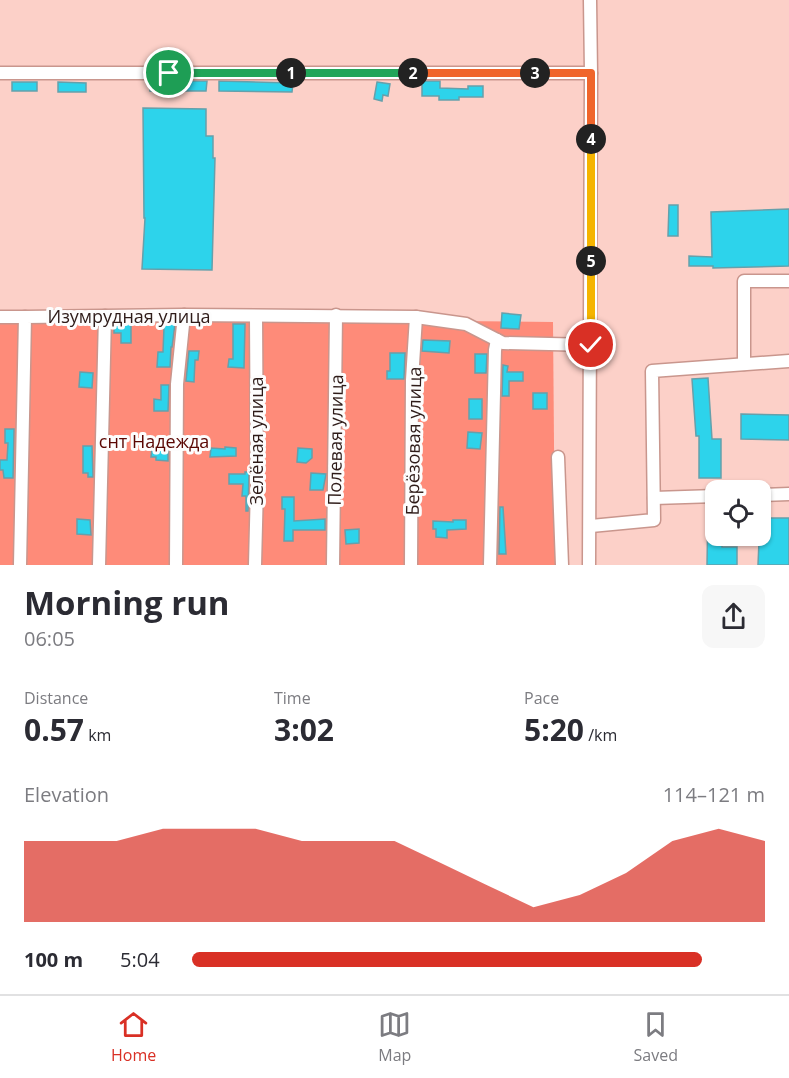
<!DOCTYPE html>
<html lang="en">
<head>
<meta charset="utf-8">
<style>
  body { margin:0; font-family:"Open Sans",sans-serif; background:#f7f7f7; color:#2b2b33; height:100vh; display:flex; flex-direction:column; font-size:22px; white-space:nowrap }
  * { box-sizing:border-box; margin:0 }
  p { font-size:20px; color:#7c7c81 }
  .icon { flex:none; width:33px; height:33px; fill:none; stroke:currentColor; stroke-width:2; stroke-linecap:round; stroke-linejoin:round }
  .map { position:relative; height:565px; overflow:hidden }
  .details { display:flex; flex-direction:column; background:#fff; flex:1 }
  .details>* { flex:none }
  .tools { position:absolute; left:705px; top:480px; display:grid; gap:12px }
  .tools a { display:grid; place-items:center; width:66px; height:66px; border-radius:12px; background:#fff; box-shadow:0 2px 4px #0004; font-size:30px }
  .pin { position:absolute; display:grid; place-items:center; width:51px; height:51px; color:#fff; margin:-26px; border:3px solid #fff; border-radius:50%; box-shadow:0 2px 6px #0007 }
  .km { position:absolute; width:30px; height:30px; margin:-15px; border-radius:50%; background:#222; color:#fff; font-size:16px; line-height:30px; text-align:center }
  .round { display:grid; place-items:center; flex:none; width:63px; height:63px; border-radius:12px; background:#f7f7f7 }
  .headline { display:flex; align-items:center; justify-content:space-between; height:102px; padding:0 24px }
  h1 { font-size:33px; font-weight:700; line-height:45px }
  .stats { display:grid; grid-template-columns:repeat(3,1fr); gap:9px; height:102px; padding:6px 24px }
  .stats div { display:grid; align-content:center }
  .stats b { font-size:30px; font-weight:700 }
  .stats small { font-size:16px; font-weight:400 }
  .stats p { font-size:16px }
  .chart { height:168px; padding:12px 24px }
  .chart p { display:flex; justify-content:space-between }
  .chart svg { width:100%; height:108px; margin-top:6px; fill:#d93025; opacity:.7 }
  ul { padding:0 24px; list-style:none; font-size:20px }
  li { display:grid; grid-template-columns:96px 72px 1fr; align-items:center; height:45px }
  li i { height:15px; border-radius:8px; background:#d93025 }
  .tabs { display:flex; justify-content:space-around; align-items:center; height:84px; border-top:2px solid #e1e1e2; background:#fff; font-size:16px; color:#7c7c81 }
  .tabs a { display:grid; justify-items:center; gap:3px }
  .tabs .current { color:#d93025 }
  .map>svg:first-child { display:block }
  .green { fill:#fe8b79 }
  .building { fill:#2dd3eb; stroke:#65a0ab; stroke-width:1.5 }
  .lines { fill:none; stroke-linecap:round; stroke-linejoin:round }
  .minor-casing { stroke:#c9968d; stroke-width:15 }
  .minor { stroke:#fff; stroke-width:12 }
  .split-1-casing { stroke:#fff; stroke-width:12 }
  .split-2-casing { stroke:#fff; stroke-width:12 }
  .split-3-casing { stroke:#fff; stroke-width:12 }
  .split-4-casing { stroke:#fff; stroke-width:12 }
  .split-5-casing { stroke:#fff; stroke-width:12 }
  .split-6-casing { stroke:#fff; stroke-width:12 }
  .split-1 { stroke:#22a559; stroke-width:8 }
  .split-2 { stroke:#22a559; stroke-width:8 }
  .split-3 { stroke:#f0652b; stroke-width:8 }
  .split-4 { stroke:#f0652b; stroke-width:8 }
  .split-5 { stroke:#f5b400; stroke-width:8 }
  .split-6 { stroke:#f5b400; stroke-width:8 }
  .labels { text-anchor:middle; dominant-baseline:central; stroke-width:6; stroke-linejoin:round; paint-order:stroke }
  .street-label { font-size:18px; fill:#2e1b18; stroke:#fdfdfd }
  .park-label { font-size:18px; fill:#5a0602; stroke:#fdfdfd }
</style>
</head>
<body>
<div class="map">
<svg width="789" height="565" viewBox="0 0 789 565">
  <rect width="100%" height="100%" fill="#fcd0c8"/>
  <path class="green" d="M0,317L553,322L555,565H0Z"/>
  <g class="building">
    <path d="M175,81H207L206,91H150V82L175,83Z"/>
    <path d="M219,81L293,83L292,92L219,91Z"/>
    <path d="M422,81H440V88L468,89V86H483V97H459V100H439V96H422Z"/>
    <rect x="12" y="82" width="25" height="9"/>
    <path d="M58,82L86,83V92H58Z"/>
    <path d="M377,82L390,84L388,96L383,95L382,101L374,99Z"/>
    <path d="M143,108L206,109V136H213V158H215L212,270L142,269L145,218H144Z"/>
    <path d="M669,205H678V236H668Z"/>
    <path d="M789,209V266L713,268V266H689V256L712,257L711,212Z"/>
    <path d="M502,313L521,315L519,329L501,328Z"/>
    <path d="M175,323L172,347H171L170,367H157L158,352H163L164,327H160V324Z"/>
    <path d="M114,324H131V343H121V333H114Z"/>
    <path d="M233,324H245L244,368L228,367L229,359H233Z"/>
    <path d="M423,340L450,341L449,353L422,351Z"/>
    <path d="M189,351H199L198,360H195L194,382L186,381Z"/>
    <path d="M390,353H405L404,379H387V371H390Z"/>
    <path d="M475,354H487L486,373H475Z"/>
    <path d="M503,365L508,366L507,372H523V381H509V396H502Z"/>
    <path d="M80,372L93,373L92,388L79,387Z"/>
    <path d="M708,378L712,439H721V478H699V436H696L692,379Z"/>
    <path d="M161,385H169L168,411H154V399L161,400Z"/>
    <rect x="533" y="393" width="14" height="16"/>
    <rect x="469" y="399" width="13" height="20"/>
    <path d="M741,414L789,415V440L741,439Z"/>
    <path d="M5,429H14L13,478H4L3,470H0V460H7L8,443H5Z"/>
    <path d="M468,432L482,433L480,449L467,448Z"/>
    <path d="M83,446H92L93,477H88V473H83Z"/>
    <path d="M159,446L168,447V461L156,460V457H151L152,448L159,449Z"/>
    <path d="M225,447L236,448V456L210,457L211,448L225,449Z"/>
    <path d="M298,448L312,449V458L306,463L297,462Z"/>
    <path d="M245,472H249L248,511H246V496H242L243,484H229V474H245Z"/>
    <path d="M311,473L326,474L323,490H310Z"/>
    <path d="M282,497H294V521L325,519V530H293V541H284L285,509H282Z"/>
    <path d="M716,504V536H722V547H737V565H707L708,505Z"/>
    <path d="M500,507H503L506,554H499Z"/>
    <path d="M760,518H789V565H758Z"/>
    <path d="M77,519L90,520L91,535L77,534Z"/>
    <path d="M453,520H466V529L447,530V538L436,537V529H433V521L453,522Z"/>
    <path d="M359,529V543L346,544L345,530Z"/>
  </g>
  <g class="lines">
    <defs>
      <g id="minor">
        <path d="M0,73H591"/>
        <path d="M0,317H25"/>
        <path d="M744,364V281H789"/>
        <path d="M558,457L562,565"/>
        <path d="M760,495L789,494"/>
        <path d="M654,498L716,496"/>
        <path d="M591,526L654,520L652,371L789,361"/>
        <path d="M20,565L25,317L184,315L416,317L466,324L503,343L591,345"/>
        <path d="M99,565L105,316"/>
        <path d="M176,565L177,384L184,315"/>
        <path d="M255,565L257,485L256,317"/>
        <path d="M333,565L336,315"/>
        <path d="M411,565L412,380L416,317"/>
        <path d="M490,565L495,350L497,340"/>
        <path d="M589,565L591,73L590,0"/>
      </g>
    </defs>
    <use href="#minor" class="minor-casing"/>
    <use href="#minor" class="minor"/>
  </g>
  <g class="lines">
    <defs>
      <path id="split-1" d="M169,73H291"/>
      <path id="split-2" d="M291,73H413"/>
      <path id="split-3" d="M413,73H535"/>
      <path id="split-4" d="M535,73H591V139"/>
      <path id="split-5" d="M591,261V139"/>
      <path id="split-6" d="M591,345V261"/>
    </defs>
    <use href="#split-1" class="split-1-casing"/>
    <use href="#split-2" class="split-2-casing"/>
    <use href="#split-3" class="split-3-casing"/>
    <use href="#split-4" class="split-4-casing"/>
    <use href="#split-5" class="split-5-casing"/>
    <use href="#split-6" class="split-6-casing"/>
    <use href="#split-1" class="split-1"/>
    <use href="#split-2" class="split-2"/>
    <use href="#split-3" class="split-3"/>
    <use href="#split-4" class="split-4"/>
    <use href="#split-5" class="split-5"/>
    <use href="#split-6" class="split-6"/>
  </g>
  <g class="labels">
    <g class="street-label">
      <text x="129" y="316">Изумрудная улица</text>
      <text transform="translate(335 440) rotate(-89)">Полевая улица</text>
      <text transform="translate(256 441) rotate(-90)">Зелёная улица</text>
      <text transform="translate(413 441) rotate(-89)">Берёзовая улица</text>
    </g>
    <g class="park-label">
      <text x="154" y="441">снт Надежда</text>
    </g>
  </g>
</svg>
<div class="tools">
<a><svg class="icon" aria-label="locate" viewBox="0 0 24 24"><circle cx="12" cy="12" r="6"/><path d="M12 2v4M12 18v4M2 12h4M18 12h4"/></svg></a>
</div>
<div class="pin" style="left:169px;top:73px;background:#1e9e55"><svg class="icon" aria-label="arrive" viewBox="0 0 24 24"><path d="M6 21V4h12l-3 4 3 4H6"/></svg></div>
<div class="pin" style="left:591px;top:345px;background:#d93025"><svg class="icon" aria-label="check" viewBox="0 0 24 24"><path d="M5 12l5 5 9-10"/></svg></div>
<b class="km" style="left:291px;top:73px">1</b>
<b class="km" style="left:413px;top:73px">2</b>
<b class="km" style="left:535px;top:73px">3</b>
<b class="km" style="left:591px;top:139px">4</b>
<b class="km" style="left:591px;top:261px">5</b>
</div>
<section class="details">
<div class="headline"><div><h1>Morning run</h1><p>06:05</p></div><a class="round"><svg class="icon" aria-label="share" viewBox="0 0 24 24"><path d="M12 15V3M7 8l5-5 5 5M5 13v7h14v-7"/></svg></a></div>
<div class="stats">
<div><p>Distance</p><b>0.57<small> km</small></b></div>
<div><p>Time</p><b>3:02</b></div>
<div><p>Pace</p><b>5:20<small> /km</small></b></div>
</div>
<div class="chart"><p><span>Elevation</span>114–121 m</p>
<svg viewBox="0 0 160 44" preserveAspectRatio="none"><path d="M0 44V11L10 11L20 11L30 6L40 6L50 6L60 11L70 11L80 11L90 20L100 29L110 38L120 33L130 24L140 11L150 6L160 11V44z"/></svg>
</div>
<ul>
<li><b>100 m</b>5:04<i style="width:89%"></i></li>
</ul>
</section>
<nav class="tabs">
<a class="current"><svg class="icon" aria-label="home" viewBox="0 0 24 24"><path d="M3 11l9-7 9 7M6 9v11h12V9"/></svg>Home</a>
<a><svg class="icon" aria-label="map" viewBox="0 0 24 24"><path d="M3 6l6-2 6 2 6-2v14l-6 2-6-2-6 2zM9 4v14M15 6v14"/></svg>Map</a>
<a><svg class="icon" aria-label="saved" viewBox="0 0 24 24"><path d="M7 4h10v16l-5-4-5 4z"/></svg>Saved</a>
</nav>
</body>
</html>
